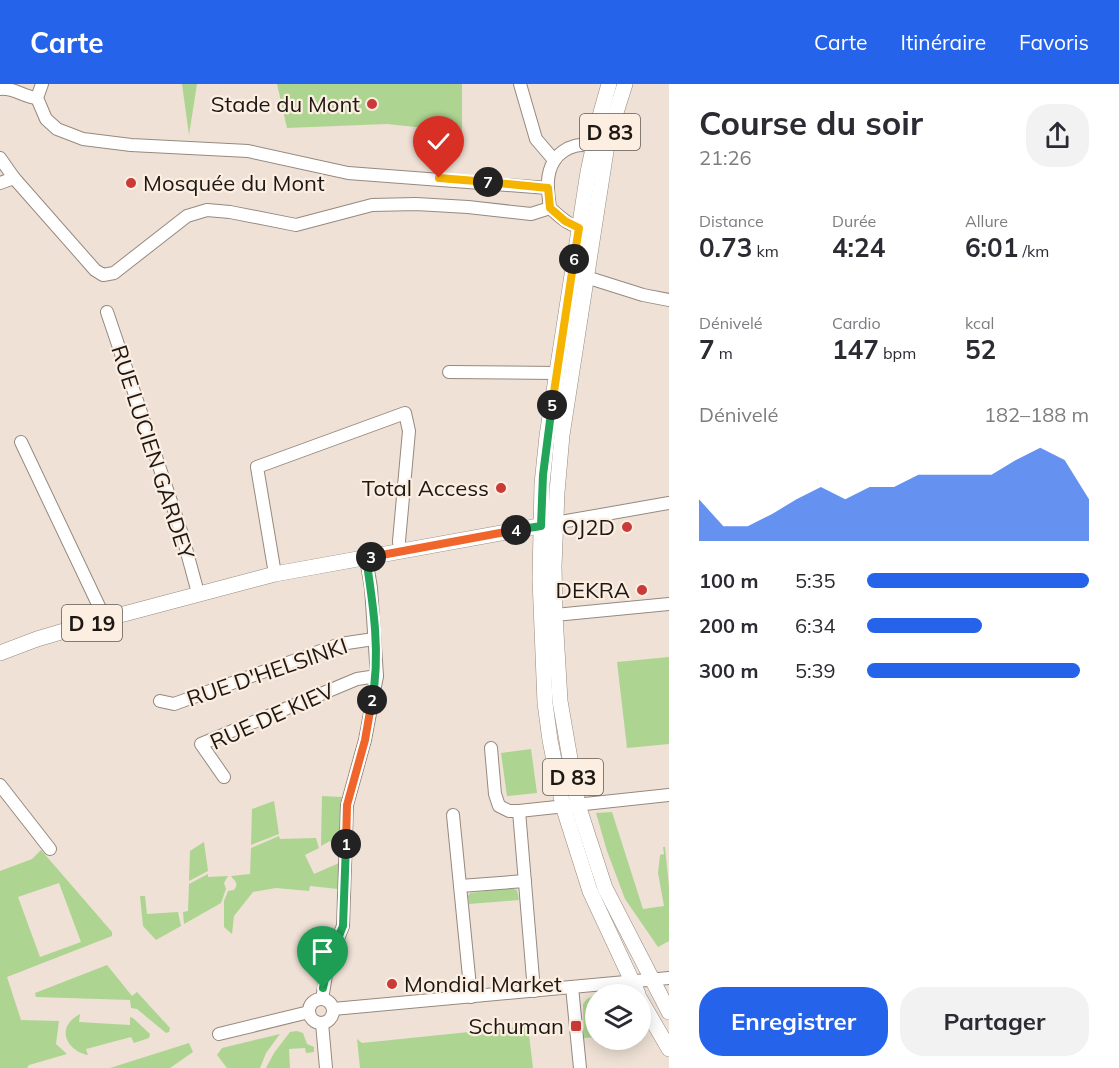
<!DOCTYPE html>
<html lang="fr">
<head>
<meta charset="utf-8">
<style>
  body { margin:0; font-family:Mulish,sans-serif; background:#f2f2f3; color:#2b2b33; height:100vh; display:flex; flex-direction:column; font-size:22px; white-space:nowrap }
  * { box-sizing:border-box; margin:0 }
  p { font-size:20px; color:#7c7c81 }
  .icon { flex:none; width:33px; height:33px; fill:none; stroke:currentColor; stroke-width:2; stroke-linecap:round; stroke-linejoin:round }
  .map { position:relative; flex:1; overflow:hidden }
  .details { display:flex; flex-direction:column; background:#fff; width:450px }
  .details>* { flex:none }
  .fabs { position:absolute; left:585px; top:900px; display:grid; gap:12px }
  .fabs a { display:grid; place-items:center; width:66px; height:66px; border-radius:50%; background:#fff; box-shadow:0 3px 15px #0003; font-size:30px }
  .pin { position:absolute; display:grid; place-items:center; width:51px; height:51px; color:#fff; margin:-62px -26px; border-radius:50% 50% 50% 0; rotate:-45deg; box-shadow:0 0 6px #0007 }
  .pin .icon { rotate:45deg }
  .km { position:absolute; width:30px; height:30px; margin:-15px; border-radius:50%; background:#222; color:#fff; font-size:16px; line-height:30px; text-align:center }
  .round { display:grid; place-items:center; flex:none; width:63px; height:63px; border-radius:24px; background:#f2f2f3 }
  .head { display:flex; align-items:center; justify-content:space-between; height:102px; padding:0 30px }
  h1 { font-size:33px; font-weight:700; line-height:45px }
  .figures { display:grid; grid-template-columns:repeat(3,1fr); gap:9px; height:102px; padding:6px 30px }
  .figures div { display:grid; align-content:center }
  .figures b { font-size:26px; font-weight:700 }
  .figures small { font-size:16px; font-weight:400 }
  .figures p { font-size:16px }
  .chart { height:168px; padding:12px 30px }
  .chart p { display:flex; justify-content:space-between }
  .chart svg { width:100%; height:108px; margin-top:6px; fill:#2563eb; opacity:.7 }
  .primary-button { display:flex; gap:12px; margin-top:auto; padding:12px 30px }
  .primary-button a { flex:1; height:69px; border-radius:24px; background:#2563eb; color:#fff; font-size:24px; font-weight:700; line-height:69px; text-align:center }
  .primary-button a+a { background:#f2f2f3; color:#2b2b33 }
  ul { padding:0 30px; list-style:none; font-size:20px }
  li { display:grid; grid-template-columns:96px 72px 1fr; align-items:center; height:45px }
  li i { height:15px; border-radius:8px; background:#2563eb }
  header { display:flex; align-items:center; gap:36px; box-sizing:border-box; height:84px; padding:0 30px; background:#2563eb; color:#fff }
  header strong { font-size:28px }
  nav { display:flex; gap:33px; margin-inline-start:auto; font-size:21px }
  main { display:flex; flex:1; min-height:0 }
  .map>svg:first-child { display:block }
  .green { fill:#add591; fill-rule:evenodd }
  .lines { fill:none; stroke-linecap:round; stroke-linejoin:round }
  .minor-casing { stroke:#96897e; stroke-width:14 }
  .major-casing { stroke:#96897e; stroke-width:16 }
  .minor { stroke:#fff; stroke-width:12 }
  .major { stroke:#fff; stroke-width:15 }
  .split-1-casing { stroke:#fff; stroke-width:12 }
  .split-2-casing { stroke:#fff; stroke-width:12 }
  .split-3-casing { stroke:#fff; stroke-width:12 }
  .split-4-casing { stroke:#fff; stroke-width:12 }
  .split-5-casing { stroke:#fff; stroke-width:12 }
  .split-6-casing { stroke:#fff; stroke-width:12 }
  .split-7-casing { stroke:#fff; stroke-width:12 }
  .split-8-casing { stroke:#fff; stroke-width:12 }
  .split-1 { stroke:#22a559; stroke-width:8 }
  .split-2 { stroke:#f0652b; stroke-width:8 }
  .split-3 { stroke:#22a559; stroke-width:8 }
  .split-4 { stroke:#f0652b; stroke-width:8 }
  .split-5 { stroke:#22a559; stroke-width:8 }
  .split-6 { stroke:#f5b400; stroke-width:8 }
  .split-7 { stroke:#f5b400; stroke-width:8 }
  .split-8 { stroke:#f5b400; stroke-width:8 }
  .poi-dot { fill:#c93a38; stroke:#fdeee2; stroke-width:2 }
  .labels { text-anchor:middle; dominant-baseline:central; stroke-width:4.5; stroke-linejoin:round; paint-order:stroke }
  .shield { fill:#fdeee2; stroke:#605852; stroke-width:1.5 }
  .shield-label { font-size:21px; font-weight:bold; fill:#1d1814 }
  .poi-label { font-size:22px; fill:#1d1814; stroke:#fdeee2; text-anchor:end }
  .street-label { font-size:22px; fill:#1d1814; stroke:#fdeee2 }
</style>
</head>
<body>
<header>
<strong>Carte</strong>
<nav><a>Carte</a><a>Itinéraire</a><a>Favoris</a></nav>
</header>
<main>
<div class="map">
<svg width="669" height="984" viewBox="0 0 669 984">
  <rect width="100%" height="100%" fill="#efe1d5"/>
  <g class="green">
    <path d="M182,0H197L189,51Z"/>
    <path d="M277,0H462V48L387,40L287,44Z"/>
    <path d="M669,573V660L627,664L617,578Z"/>
    <path d="M531,665L537,709L507,712L501,669Z"/>
    <path d="M322,712L342,713L339,764H335L330,757L321,762Z"/>
    <path d="M274,717L279,750L251,761L252,725Z"/>
    <path d="M612,728L643,825L664,822L658,789L660,771L664,770L663,763H665L669,803V857L658,863L625,815L607,767L596,729Z"/>
    <path d="M279,752L280,755L316,754L319,764L305,771L314,790L339,779L338,805L310,802L309,807L276,804L253,808L234,832L232,850L224,843V817L228,807L234,806C240,798 233,796 231,792L250,790L251,764Z"/>
    <path d="M204,758L208,787L189,797L190,767Z"/>
    <path d="M41,766L112,848V852L7,893L21,936L59,937L56,960L67,970L29,981L27,984H0V787L32,775ZM59,799L81,858L40,873L18,813Z"/>
    <path d="M208,790V793L228,792L224,799L226,805L221,819L184,840L183,828L188,827L189,800Z"/>
    <path d="M510,804L517,806L519,816L469,820L468,812L470,809Z"/>
    <path d="M140,812H145L147,830L178,828L181,842L156,856L143,842Z"/>
    <path d="M107,881L132,912L137,908L170,944L169,948L166,949L137,925L131,924L130,916L36,913L35,909Z"/>
    <path d="M595,911V953L584,954L583,920L587,915Z"/>
    <path d="M80,930L79,938L130,941V933L133,934L150,950L149,954L134,959L131,953L86,965L88,971C66,967 55,943 80,930Z"/>
    <path d="M528,942L533,984H360L357,955L362,959Z"/>
    <path d="M297,947L303,949L307,960L314,963V968L306,969L305,964L289,965L290,984H266L274,969L290,948Z"/>
    <path d="M280,950L266,969L260,984H227L217,971L222,964Z"/>
    <path d="M189,959L193,968L170,984H110Z"/>
  </g>
  <g class="lines">
    <defs>
      <g id="minor">
        <path d="M42,0L37,14L46,35L57,45L83,55L131,61L248,67L348,89L548,104"/>
        <path d="M520,0L536,55L554,76"/>
        <path d="M0,5C14,3 23,13 37,14"/>
        <path d="M0,74L14,94L95,186L103,191L114,189L187,132L207,126L230,128L296,141L372,121L416,120L468,123L531,130L550,124"/>
        <path d="M0,99L14,94"/>
        <path d="M587,144C571,144 561,134 550,124C548,109 545,91 554,77C562,63 588,53 597,70"/>
        <path d="M586,193L643,211L669,216"/>
        <path d="M107,228L182,450L198,509"/>
        <path d="M449,288L557,289"/>
        <path d="M21,358L105,535"/>
        <path d="M555,439L669,419"/>
        <path d="M275,490L257,383L405,329L409,347L399,457L400,468"/>
        <path d="M555,531L669,520"/>
        <path d="M160,617L174,620L340,560L374,555"/>
        <path d="M491,664L495,710L499,722L509,727H519L534,907"/>
        <path d="M224,693L201,660L357,595L377,592"/>
        <path d="M0,701L50,765"/>
        <path d="M519,727L669,711"/>
        <path d="M453,731L471,913"/>
        <path d="M460,802L525,797"/>
        <path d="M572,903L580,984"/>
        <path d="M322,915L328,879L343,842L347,721L365,656L377,592L371,504L366,474"/>
        <circle cx="321" cy="927" r="12"/>
        <path d="M333,925L669,894"/>
        <path d="M322,939L326,984"/>
        <path d="M219,950L309,928"/>
      </g>
      <g id="major">
        <path d="M609,0L600,32L588,88L547,352L542,400L540,495L545,619L550,656L563,722L590,807L638,910"/>
        <path d="M625,0L608,54L562,351L557,408L554,482L555,531L560,617L578,721L605,804L669,928"/>
        <path d="M0,569L37,555L105,535L275,490L550,440"/>
        <path d="M640,915L669,965"/>
      </g>
    </defs>
    <use href="#minor" class="minor-casing"/>
    <use href="#major" class="major-casing"/>
    <use href="#minor" class="minor"/>
    <use href="#major" class="major"/>
  </g>
  <g class="lines">
    <defs>
      <path id="split-1" d="M323,904L328,879L343,842L346,760"/>
      <path id="split-2" d="M346,760L347,721L365,656L372,616"/>
      <path id="split-3" d="M371,473L366,474C373,520 381,570 372,616"/>
      <path id="split-4" d="M371,473L516,446"/>
      <path id="split-5" d="M516,446L541,442L543,391L552,321"/>
      <path id="split-6" d="M552,321L574,175"/>
      <path id="split-7" d="M488,98L548,104L550,124L565,137L579,144L574,175"/>
      <path id="split-8" d="M439,94L488,98"/>
    </defs>
    <use href="#split-1" class="split-1-casing"/>
    <use href="#split-2" class="split-2-casing"/>
    <use href="#split-3" class="split-3-casing"/>
    <use href="#split-4" class="split-4-casing"/>
    <use href="#split-5" class="split-5-casing"/>
    <use href="#split-6" class="split-6-casing"/>
    <use href="#split-7" class="split-7-casing"/>
    <use href="#split-8" class="split-8-casing"/>
    <use href="#split-1" class="split-1"/>
    <use href="#split-2" class="split-2"/>
    <use href="#split-3" class="split-3"/>
    <use href="#split-4" class="split-4"/>
    <use href="#split-5" class="split-5"/>
    <use href="#split-6" class="split-6"/>
    <use href="#split-7" class="split-7"/>
    <use href="#split-8" class="split-8"/>
  </g>
  <g class="poi-dot">
    <circle cx="372" cy="20" r="6"/>
    <circle cx="131" cy="99" r="6"/>
    <circle cx="501" cy="404" r="6"/>
    <circle cx="627" cy="443" r="6"/>
    <circle cx="642" cy="506" r="6"/>
    <circle cx="392" cy="900" r="6"/>
    <rect x="570" y="936" width="12" height="12" rx="3"/>
  </g>
  <g class="labels">
    <g class="shield">
      <rect x="580" y="30" width="60" height="36" rx="4.5"/>
      <rect x="62" y="521" width="60" height="36" rx="4.5"/>
      <rect x="543" y="675" width="60" height="36" rx="4.5"/>
    </g>
    <g class="shield-label">
      <text x="610" y="48">D 83</text>
      <text x="92" y="539">D 19</text>
      <text x="573" y="693">D 83</text>
    </g>
    <g class="poi-label">
      <text x="360" y="20">Stade du Mont</text>
      <text x="143" y="99" text-anchor="start">Mosquée du Mont</text>
      <text x="489" y="404">Total Access</text>
      <text x="615" y="443">OJ2D</text>
      <text x="630" y="506">DEKRA</text>
      <text x="404" y="900" text-anchor="start">Mondial Market</text>
      <text x="564" y="942">Schuman</text>
    </g>
    <g class="street-label">
      <text transform="translate(153 368) rotate(72)">RUE LUCIEN GARDEY</text>
      <text transform="translate(267 588) rotate(-19)">RUE D'HELSINKI</text>
      <text transform="translate(272 632) rotate(-24)">RUE DE KIEV</text>
    </g>
  </g>
</svg>
<div class="fabs">
<a><svg class="icon" aria-label="layers" viewBox="0 0 24 24"><path d="M12 4l9 5-9 5-9-5zM3 14l9 5 9-5"/></svg></a>
</div>
<div class="pin" style="left:323px;top:904px;background:#1e9e55"><svg class="icon" aria-label="arrive" viewBox="0 0 24 24"><path d="M6 21V4h12l-3 4 3 4H6"/></svg></div>
<div class="pin" style="left:439px;top:94px;background:#d93025"><svg class="icon" aria-label="check" viewBox="0 0 24 24"><path d="M5 12l5 5 9-10"/></svg></div>
<b class="km" style="left:346px;top:760px">1</b>
<b class="km" style="left:372px;top:616px">2</b>
<b class="km" style="left:371px;top:473px">3</b>
<b class="km" style="left:516px;top:446px">4</b>
<b class="km" style="left:552px;top:321px">5</b>
<b class="km" style="left:574px;top:175px">6</b>
<b class="km" style="left:488px;top:98px">7</b>
</div>
<section class="details">
<div class="head"><div><h1>Course du soir</h1><p>21:26</p></div><a class="round"><svg class="icon" aria-label="share" viewBox="0 0 24 24"><path d="M12 15V3M7 8l5-5 5 5M5 13v7h14v-7"/></svg></a></div>
<div class="figures">
<div><p>Distance</p><b>0.73<small> km</small></b></div>
<div><p>Durée</p><b>4:24</b></div>
<div><p>Allure</p><b>6:01<small> /km</small></b></div>
</div>
<div class="figures">
<div><p>Dénivelé</p><b>7<small> m</small></b></div>
<div><p>Cardio</p><b>147<small> bpm</small></b></div>
<div><p>kcal</p><b>52</b></div>
</div>
<div class="chart"><p><span>Dénivelé</span>182–188 m</p>
<svg viewBox="0 0 160 44" preserveAspectRatio="none"><path d="M0 44V27L10 38L20 38L30 33L40 27L50 22L60 27L70 22L80 22L90 17L100 17L110 17L120 17L130 11L140 6L150 11L160 27V44z"/></svg>
</div>
<ul>
<li><b>100 m</b>5:35<i style="width:100%"></i></li>
<li><b>200 m</b>6:34<i style="width:52%"></i></li>
<li><b>300 m</b>5:39<i style="width:96%"></i></li>
</ul>
<div class="primary-button"><a>Enregistrer</a><a>Partager</a></div>
</section>
</main>
</body>
</html>
